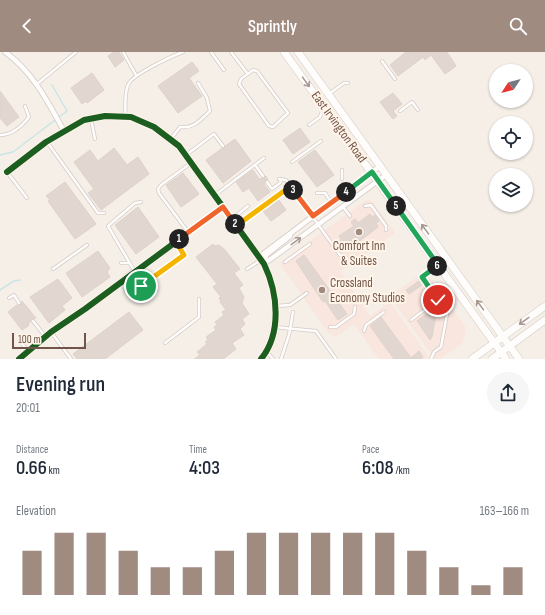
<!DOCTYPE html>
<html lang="en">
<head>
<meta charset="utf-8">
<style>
  body { margin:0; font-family:"Sofia Sans Condensed",sans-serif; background:#f6f6f7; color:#1f2937; height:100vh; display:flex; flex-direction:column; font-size:15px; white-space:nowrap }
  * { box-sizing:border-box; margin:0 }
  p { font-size:13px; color:#747a83 }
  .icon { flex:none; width:22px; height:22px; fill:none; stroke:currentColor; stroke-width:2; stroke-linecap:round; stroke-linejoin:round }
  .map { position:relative; height:307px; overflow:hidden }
  .panel { display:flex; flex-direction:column; background:#fff; flex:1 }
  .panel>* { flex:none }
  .needle { width:26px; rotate:234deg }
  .tools { position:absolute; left:489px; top:12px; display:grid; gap:8px }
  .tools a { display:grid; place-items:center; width:44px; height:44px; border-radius:50%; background:#fff; box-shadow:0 1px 3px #0004; font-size:20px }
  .scale { position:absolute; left:12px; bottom:10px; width:74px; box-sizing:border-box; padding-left:4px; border:2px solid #72554a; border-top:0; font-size:11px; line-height:14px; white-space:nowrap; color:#72554a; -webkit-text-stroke:3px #fff4e8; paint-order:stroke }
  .pin { position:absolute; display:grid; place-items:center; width:34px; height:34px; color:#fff; margin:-17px; border:2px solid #fff; border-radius:50%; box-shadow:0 1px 4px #0007 }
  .km { position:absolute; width:20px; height:20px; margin:-10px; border-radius:50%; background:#222; color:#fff; font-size:11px; line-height:20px; text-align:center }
  .round { display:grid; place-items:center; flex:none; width:42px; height:42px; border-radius:21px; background:#f6f6f7 }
  .summary { display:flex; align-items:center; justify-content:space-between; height:68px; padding:0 16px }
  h1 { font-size:22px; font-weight:600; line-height:30px }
  .stats { display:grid; grid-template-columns:repeat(3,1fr); gap:6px; height:68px; padding:4px 16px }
  .stats div { display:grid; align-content:center }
  .stats b { font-size:20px; font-weight:600 }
  .stats small { font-size:11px; font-weight:400 }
  .stats p { font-size:11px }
  .chart { height:112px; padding:8px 16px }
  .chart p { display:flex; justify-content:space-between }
  .chart svg { width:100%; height:72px; margin-top:4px; stroke:#a08b81; stroke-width:6 }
  header { display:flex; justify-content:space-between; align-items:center; height:52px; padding:0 16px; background:#a08b81; color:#fff; font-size:18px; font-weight:600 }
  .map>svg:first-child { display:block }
  .commercial { fill:#f9e6de }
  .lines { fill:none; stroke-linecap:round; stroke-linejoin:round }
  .stream { stroke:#cae5e5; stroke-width:1.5 }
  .building { fill:#e2d7d0; stroke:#ded2cb }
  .service-casing { stroke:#d4cbc6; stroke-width:4 }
  .minor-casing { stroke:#d4cbc6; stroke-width:6 }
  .secondary-casing { stroke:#d4cbc5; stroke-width:8 }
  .service { stroke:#fefdfc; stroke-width:2.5 }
  .minor { stroke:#fefdfc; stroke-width:4.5 }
  .secondary { stroke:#fefdfc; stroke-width:7 }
  .cycleway-casing { stroke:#fff4e8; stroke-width:8 }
  .cycleway { stroke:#1b5e20; stroke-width:6 }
  .oneway { stroke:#aa9891 }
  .split-1-casing { stroke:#fff; stroke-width:8 }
  .split-2-casing { stroke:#fff; stroke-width:8 }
  .split-3-casing { stroke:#fff; stroke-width:8 }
  .split-4-casing { stroke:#fff; stroke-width:8 }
  .split-5-casing { stroke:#fff; stroke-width:8 }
  .split-6-casing { stroke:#fff; stroke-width:8 }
  .split-7-casing { stroke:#fff; stroke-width:8 }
  .split-1 { stroke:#f5b400; stroke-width:5 }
  .split-2 { stroke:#f0652b; stroke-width:5 }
  .split-3 { stroke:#f5b400; stroke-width:5 }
  .split-4 { stroke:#f0652b; stroke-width:5 }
  .split-5 { stroke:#22a559; stroke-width:5 }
  .split-6 { stroke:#22a559; stroke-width:5 }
  .split-7 { stroke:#22a559; stroke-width:5 }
  .poi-dot { fill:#a08b81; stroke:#fff4e8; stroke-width:1.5 }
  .labels { text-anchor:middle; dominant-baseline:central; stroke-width:4; stroke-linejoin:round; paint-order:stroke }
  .street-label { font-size:13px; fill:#72554a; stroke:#fff4e8 }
  .poi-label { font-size:13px; fill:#72554a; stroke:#fff4e8 }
</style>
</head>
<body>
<header><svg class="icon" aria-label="back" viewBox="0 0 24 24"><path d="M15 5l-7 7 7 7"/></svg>Sprintly<svg class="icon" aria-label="search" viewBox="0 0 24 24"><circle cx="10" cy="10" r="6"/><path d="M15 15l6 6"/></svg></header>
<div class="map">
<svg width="545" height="307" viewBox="0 0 545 307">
  <rect width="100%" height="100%" fill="#f5efe8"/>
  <g class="commercial">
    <path d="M369,148L373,150L395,181L340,219L370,264L390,250L430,307H379L354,272L335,285L328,280L281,213L282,209L365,149Z"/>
    <path d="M425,219L466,276L463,291L440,307H435L390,245Z"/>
  </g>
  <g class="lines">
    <g class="stream">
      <path d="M0,103L13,100L67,59L52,33"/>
      <path d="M0,238L14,229L20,228"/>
    </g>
  </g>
  <g class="building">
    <path d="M114,0H119L124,8L115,15L108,4Z"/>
    <path d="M406,0H447L456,14L445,22L431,3L425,8L423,5L398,24L390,13Z"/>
    <path d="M192,10L199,19L189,26L202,44L178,61L158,34Z"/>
    <path d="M92,21L104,38L87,51L86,49L82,52L71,36Z"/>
    <path d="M0,39L19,65L7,74L0,66Z"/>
    <path d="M393,41L402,52L393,59L397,64L393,67L380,50Z"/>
    <path d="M300,76L310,90L293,102L283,88Z"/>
    <path d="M235,87L251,109L223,131L206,108Z"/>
    <path d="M114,96L127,113L138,105L149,122L101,158L88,141L94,137L74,110L90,98L98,109Z"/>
    <path d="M315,98L334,123L317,135L298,110Z"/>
    <path d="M253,118L259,127L264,126L266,124L268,128H265L264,132L270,140L258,149L249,136L243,140L236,130Z"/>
    <path d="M183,121L199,142L181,155L166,133Z"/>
    <path d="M65,130L96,172L75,187L48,149L50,148L46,144Z"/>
    <path d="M278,147L286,158L271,169L263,159Z"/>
    <path d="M138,155L159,185L136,202L115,173Z"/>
    <path d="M370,162L372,165L375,163L379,169L376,171L378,175L349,197L347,194L344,196L339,189L341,187L339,184L354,174L351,170L355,167L358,171Z"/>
    <path d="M213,192L215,194L219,193L225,198L240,217L234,221L243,233L239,236L244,245L242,251L249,262L242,267L245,272L240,277L244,283L232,291L236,297L223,307H194L200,303L197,300L207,292L205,290L208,288L206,285L216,278L214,275L217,273L215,270L224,263L222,260L226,258L220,250L221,249L219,246L221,245L213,235L217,232L196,205Z"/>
    <path d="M98,199L110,216L107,220L110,225L82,245L66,221Z"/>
    <path d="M304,203L347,262L338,268L325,249L323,250L296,209Z"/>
    <path d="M58,227L72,246L62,254L65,258L49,271L30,245Z"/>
    <path d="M419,229L422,233L409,242L406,238Z"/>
    <path d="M22,249L36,266L31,267L28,274L22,278L8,260L17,253H21Z"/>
    <path d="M433,257L436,262L432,285L430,288L417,269Z"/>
    <path d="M129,260L143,278L105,307H77L73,302Z"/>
    <path d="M381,265L411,306L419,299L423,305L421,307H394L370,274Z"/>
  </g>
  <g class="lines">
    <defs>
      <g id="service">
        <path d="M123,0L136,23"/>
        <path d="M211,0L224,18"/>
        <path d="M231,0L247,21"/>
        <path d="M382,9L395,27"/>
        <path d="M253,18L257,19L288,61L273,75L269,74L239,32L241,27Z"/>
        <path d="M37,32L76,0"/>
        <path d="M329,42L344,31H348"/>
        <path d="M400,59L412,50L418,58"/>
        <path d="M125,65C126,55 124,42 128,33C131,23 172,4 183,0"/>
        <path d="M91,67L95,87"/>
        <path d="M309,73L320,65L323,57"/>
        <path d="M0,83C12,83 22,74 29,65L25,54"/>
        <path d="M171,87L180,75C194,77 200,68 210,59L207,46L198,31"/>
        <path d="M47,90L98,161H104"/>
        <path d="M186,103L214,82L223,94"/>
        <path d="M292,110L321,89"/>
        <path d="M255,113L263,124"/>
        <path d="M342,118V127"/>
        <path d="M7,120L27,146"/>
        <path d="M279,127L286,128L340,203L347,206"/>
        <path d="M267,130L272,137L280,131L281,127"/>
        <path d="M317,141H325L331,150"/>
        <path d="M215,143L264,106"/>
        <path d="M365,154L371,153L386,174V178"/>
        <path d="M343,155L350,164"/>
        <path d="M232,167L248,154"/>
        <path d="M237,174L291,134"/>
        <path d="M188,180L159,141L158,137L161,133L191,111"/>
        <path d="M285,210L310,192"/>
        <path d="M121,211H129"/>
        <path d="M53,217L87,193"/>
        <path d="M247,217L261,208"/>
        <path d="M135,220L108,174L135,151L141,150"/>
        <path d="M121,231L129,243L185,203L176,189"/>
        <path d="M9,246L14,243L19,251"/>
        <path d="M276,254L290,253L307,241"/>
        <path d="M411,268L438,248L422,225L436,214"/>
        <path d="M33,269L45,284"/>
        <path d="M274,275L316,279L336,307"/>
        <path d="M330,275H336L354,262L355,255"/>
        <path d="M364,279L366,273L384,260"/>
        <path d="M51,280L71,307"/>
        <path d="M20,289L28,299"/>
        <path d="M165,291L199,265V247"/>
        <path d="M267,300L273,307"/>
        <path d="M281,307L289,283L293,260"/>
        <path d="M431,307L434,300L441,295L447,262L438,248L454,235"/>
      </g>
      <g id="minor">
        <path d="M5,0C33,20 48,50 64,79"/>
        <path d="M7,120L46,90L84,68L105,64L131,65L154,75L179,94L264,212C278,241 282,281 261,307"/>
        <path d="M259,205L380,114"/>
        <path d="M264,212L386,123"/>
        <path d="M264,212L266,203L290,184"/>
        <path d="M19,307L51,280L85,257L223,155"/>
      </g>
      <g id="secondary">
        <path d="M284,0L506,307"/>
        <path d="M298,0L519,307"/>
        <path d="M472,307L545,254"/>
        <path d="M492,307L545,268"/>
      </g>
    </defs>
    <use href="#service" class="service-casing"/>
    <use href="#minor" class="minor-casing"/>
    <use href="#secondary" class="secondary-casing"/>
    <use href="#service" class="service"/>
    <use href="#minor" class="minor"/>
    <use href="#secondary" class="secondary"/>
    <defs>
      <g id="cycleway">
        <path d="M7,120L46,90L84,68L105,64L131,65L154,75L179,94L264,212C278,241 282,281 261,307"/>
        <path d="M19,307L51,280L85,257L223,155"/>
      </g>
    </defs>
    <use href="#cycleway" class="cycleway-casing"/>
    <use href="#cycleway" class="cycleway"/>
  </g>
  <defs><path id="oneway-shaft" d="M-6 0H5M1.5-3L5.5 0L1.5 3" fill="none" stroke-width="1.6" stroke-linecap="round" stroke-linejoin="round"/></defs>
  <g class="oneway">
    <use href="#oneway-shaft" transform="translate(306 30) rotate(54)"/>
    <use href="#oneway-shaft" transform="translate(425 177) rotate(-126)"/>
    <use href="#oneway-shaft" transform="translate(296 189) rotate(-36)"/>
    <use href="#oneway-shaft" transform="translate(480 253) rotate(-126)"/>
    <use href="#oneway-shaft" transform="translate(524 269) rotate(144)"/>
  </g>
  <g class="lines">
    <defs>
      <path id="split-1" d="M141,234L184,203L176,190L179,187"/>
      <path id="split-2" d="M179,187L223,155L235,172"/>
      <path id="split-3" d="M235,172L236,174L291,134L293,138"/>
      <path id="split-4" d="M293,138L313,164L346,140"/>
      <path id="split-5" d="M346,140L372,120L396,154"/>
      <path id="split-6" d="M396,154L438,213L437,214"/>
      <path id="split-7" d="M437,214L422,225L438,248"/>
    </defs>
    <use href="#split-1" class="split-1-casing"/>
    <use href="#split-2" class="split-2-casing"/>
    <use href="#split-3" class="split-3-casing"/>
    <use href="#split-4" class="split-4-casing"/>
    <use href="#split-5" class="split-5-casing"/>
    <use href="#split-6" class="split-6-casing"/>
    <use href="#split-7" class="split-7-casing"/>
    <use href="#split-1" class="split-1"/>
    <use href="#split-2" class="split-2"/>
    <use href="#split-3" class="split-3"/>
    <use href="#split-4" class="split-4"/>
    <use href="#split-5" class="split-5"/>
    <use href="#split-6" class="split-6"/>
    <use href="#split-7" class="split-7"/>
  </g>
  <g class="poi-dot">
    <circle cx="359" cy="180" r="4"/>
    <circle cx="322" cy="238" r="4"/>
  </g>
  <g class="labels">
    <g class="street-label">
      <text transform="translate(339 75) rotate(54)">East Irvington Road</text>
    </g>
    <g class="poi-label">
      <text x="359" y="194">Comfort Inn<tspan x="359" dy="15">&amp; Suites</tspan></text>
      <text x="330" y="231" text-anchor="start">Crossland<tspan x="330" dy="15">Economy Studios</tspan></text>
    </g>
  </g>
</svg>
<div class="tools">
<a><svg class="needle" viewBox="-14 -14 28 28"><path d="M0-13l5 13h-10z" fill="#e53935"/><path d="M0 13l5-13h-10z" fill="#747a83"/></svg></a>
<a><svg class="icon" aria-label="locate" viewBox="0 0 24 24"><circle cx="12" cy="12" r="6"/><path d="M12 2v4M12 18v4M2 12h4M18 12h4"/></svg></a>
<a><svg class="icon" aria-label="layers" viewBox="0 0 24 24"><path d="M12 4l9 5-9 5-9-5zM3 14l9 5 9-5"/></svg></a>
</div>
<div class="scale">100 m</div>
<div class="pin" style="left:141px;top:234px;background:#1e9e55"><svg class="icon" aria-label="arrive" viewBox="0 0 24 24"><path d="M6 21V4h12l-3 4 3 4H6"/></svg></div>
<div class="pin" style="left:438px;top:248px;background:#d93025"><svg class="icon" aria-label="check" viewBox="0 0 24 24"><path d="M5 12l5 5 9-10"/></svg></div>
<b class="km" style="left:179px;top:187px">1</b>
<b class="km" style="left:235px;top:172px">2</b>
<b class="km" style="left:293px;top:138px">3</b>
<b class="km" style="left:346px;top:140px">4</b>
<b class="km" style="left:396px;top:154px">5</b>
<b class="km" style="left:437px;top:214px">6</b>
</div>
<section class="panel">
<div class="summary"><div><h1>Evening run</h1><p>20:01</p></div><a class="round"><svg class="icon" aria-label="share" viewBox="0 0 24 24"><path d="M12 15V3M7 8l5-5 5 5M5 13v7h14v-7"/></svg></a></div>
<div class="stats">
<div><p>Distance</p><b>0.66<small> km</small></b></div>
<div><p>Time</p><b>4:03</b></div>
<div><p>Pace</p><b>6:08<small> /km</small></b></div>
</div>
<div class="chart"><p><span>Elevation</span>163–166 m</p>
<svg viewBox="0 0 160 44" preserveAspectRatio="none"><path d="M5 44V17M15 44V6M25 44V6M35 44V17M45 44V27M55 44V27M65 44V17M75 44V6M85 44V6M95 44V6M105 44V6M115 44V6M125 44V17M135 44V27M145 44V38M155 44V27"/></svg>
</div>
</section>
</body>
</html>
